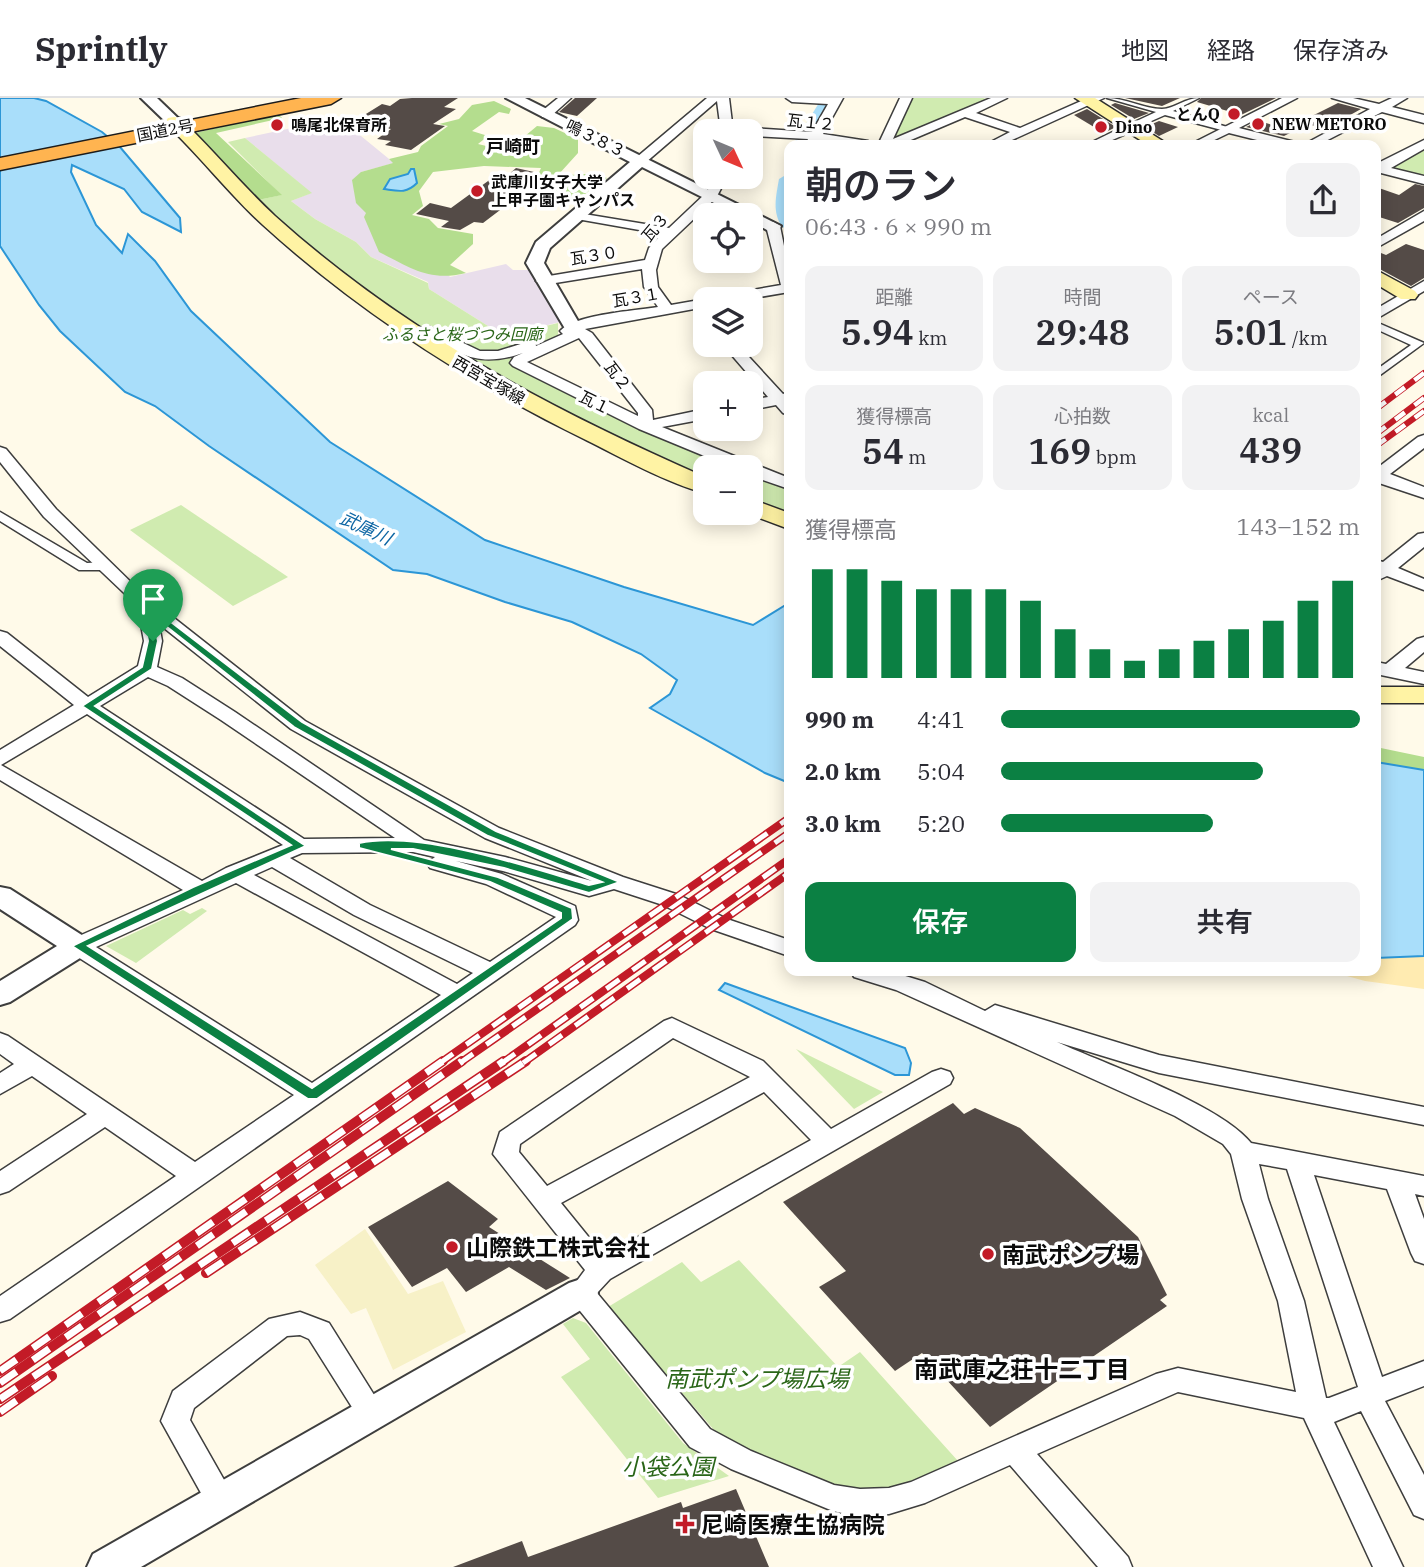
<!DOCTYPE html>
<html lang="ja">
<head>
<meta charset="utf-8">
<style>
  body { margin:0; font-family:"IBM Plex Serif","Noto Sans JP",serif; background:#f2f2f3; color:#2b2b33; height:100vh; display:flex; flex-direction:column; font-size:26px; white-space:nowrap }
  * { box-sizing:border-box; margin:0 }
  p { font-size:23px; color:#7c7c81 }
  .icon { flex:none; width:38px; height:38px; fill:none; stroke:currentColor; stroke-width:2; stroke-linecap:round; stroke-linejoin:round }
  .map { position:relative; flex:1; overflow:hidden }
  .panel { position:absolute; left:784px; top:42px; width:597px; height:836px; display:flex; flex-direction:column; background:#fff; border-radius:14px; box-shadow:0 4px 18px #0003 }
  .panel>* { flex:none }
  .needle { width:46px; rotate:134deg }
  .fabs { position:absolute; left:693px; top:21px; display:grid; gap:14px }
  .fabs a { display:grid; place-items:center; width:70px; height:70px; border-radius:14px; background:#fff; box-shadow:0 4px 18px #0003; font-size:35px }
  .pin { position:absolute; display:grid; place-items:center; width:60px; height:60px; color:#fff; margin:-72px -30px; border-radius:50% 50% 50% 0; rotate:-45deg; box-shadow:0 0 7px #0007 }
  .pin .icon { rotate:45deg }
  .round { display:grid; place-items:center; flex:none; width:74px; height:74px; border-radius:14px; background:#f2f2f3 }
  .summary { display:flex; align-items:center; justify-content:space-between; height:119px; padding:0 21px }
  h1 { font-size:38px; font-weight:600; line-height:52px }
  .stats { display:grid; grid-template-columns:repeat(3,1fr); gap:10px; height:119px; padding:7px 21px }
  .stats div { display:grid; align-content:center; border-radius:14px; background:#f2f2f3; text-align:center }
  .stats b { font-size:35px; font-weight:600 }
  .stats small { font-size:19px; font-weight:400 }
  .stats p { font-size:19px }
  .chart { height:196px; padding:14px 21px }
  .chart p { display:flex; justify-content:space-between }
  .chart svg { width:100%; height:126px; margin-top:7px; stroke:#0b8043; stroke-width:6 }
  .button { display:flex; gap:14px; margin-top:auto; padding:14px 21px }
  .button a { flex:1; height:80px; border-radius:14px; background:#0b8043; color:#fff; font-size:28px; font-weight:600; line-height:80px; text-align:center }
  .button a+a { background:#f2f2f3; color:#2b2b33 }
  ul { padding:0 21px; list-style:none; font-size:23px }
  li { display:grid; grid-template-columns:112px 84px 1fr; align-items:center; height:52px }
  li i { height:18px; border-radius:9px; background:#0b8043 }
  header { display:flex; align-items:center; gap:42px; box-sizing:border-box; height:98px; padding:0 35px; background:#fff; border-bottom:2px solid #e1e1e2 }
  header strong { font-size:33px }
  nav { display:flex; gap:38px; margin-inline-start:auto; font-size:24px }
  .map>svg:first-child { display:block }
  .industrial { fill:#e9deeb }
  .farmland { fill:#f7f1c7 }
  .green { fill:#d0ebb0 }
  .forest { fill:#b4dd8e }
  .sand { fill:#ffebb1 }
  .water { fill:#a9defa; stroke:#2c96d6; stroke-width:2 }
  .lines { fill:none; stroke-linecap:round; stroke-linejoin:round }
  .river { fill:#a9defa; fill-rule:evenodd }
  .building { fill:#544b47 }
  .pedestrian-casing { stroke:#3e3e3e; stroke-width:3 }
  .minor-casing { stroke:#3e3e3e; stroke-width:3 }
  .tertiary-casing { stroke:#3e3e3e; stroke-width:4 }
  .secondary-casing { stroke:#2d2d2d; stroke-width:3 }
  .trunk-casing { stroke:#1c1c1c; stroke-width:3 }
  .pedestrian { fill:#fff; fill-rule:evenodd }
  .minor { fill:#fff; fill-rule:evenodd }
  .tertiary { fill:#fff; fill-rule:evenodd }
  .secondary { fill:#fff3a4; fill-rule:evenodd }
  .trunk { fill:#ffb450; fill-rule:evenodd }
  .rail-far2-casing { stroke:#c31b27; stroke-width:6 }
  .rail-far1-casing { stroke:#c31b27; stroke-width:8 }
  .rail-casing { stroke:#c31b27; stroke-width:10 }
  .rail-far2 { stroke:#fff; stroke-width:4.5; stroke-dasharray:12; stroke-linecap:butt }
  .rail-far1 { stroke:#fff; stroke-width:5; stroke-dasharray:16; stroke-linecap:butt }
  .rail { stroke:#fff; stroke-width:7; stroke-dasharray:20; stroke-linecap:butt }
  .route { fill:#0b8043; stroke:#fff; stroke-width:2; fill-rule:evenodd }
  .poi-dot { fill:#c31b27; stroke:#fff; stroke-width:2.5 }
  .labels { text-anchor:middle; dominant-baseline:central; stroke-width:7; stroke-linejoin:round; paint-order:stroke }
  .far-poi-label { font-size:16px; font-weight:bold; fill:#0b0b0b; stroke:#fff; text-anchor:start }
  .far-street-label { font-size:16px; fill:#0b0b0b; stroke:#fff }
  .far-park-label { font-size:16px; font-style:italic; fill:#2a6618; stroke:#fff }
  .far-neighbourhood-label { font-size:18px; font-weight:bold; fill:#0b0b0b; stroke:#fff }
  .far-water-label { font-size:18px; font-style:italic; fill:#0d66a4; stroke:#fff }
  .near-poi-label { font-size:23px; font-weight:bold; fill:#0b0b0b; stroke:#fff; text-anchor:start }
  .near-park-label { font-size:23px; font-style:italic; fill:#2a6618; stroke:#fff }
  .near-neighbourhood-label { font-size:24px; font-weight:bold; fill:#0b0b0b; stroke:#fff }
</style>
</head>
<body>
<header>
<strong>Sprintly</strong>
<nav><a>地図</a><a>経路</a><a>保存済み</a></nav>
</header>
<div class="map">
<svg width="1424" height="1469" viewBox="0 0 1424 1469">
  <rect width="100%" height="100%" fill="#fffae9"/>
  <path class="industrial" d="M339,20L394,65L361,74L450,179L506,166L513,172H529L560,224L504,238L429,191L428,184L371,159L356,144L315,121L291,103L311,95L245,40Z"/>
  <path class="farmland" d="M365,1131L408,1196L443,1183L466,1234L393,1272L366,1210L351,1216L315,1167Z"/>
  <g class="green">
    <path d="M912,0H983L991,2L895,42L891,41Z"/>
    <path d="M245,40L312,95L291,103L315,121L356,144L371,159L428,185L429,191L504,238L558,225V241L512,260L522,273L732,369H705V380C622,343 538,306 461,259C390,215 327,164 265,110L258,102L281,97L228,44Z"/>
    <path d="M1424,50V81L1388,69Z"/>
    <path d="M751,378L789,391V416L751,400Z"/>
    <path d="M181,407L288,479L233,508L130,432Z"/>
    <path d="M202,810L207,813L136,865L106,848L183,812L190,816Z"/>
    <path d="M796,951L883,994L854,1011Z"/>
    <path d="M739,1162L838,1269L860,1254L958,1363L916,1385L886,1396L847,1394L750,1353L714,1332L608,1209L682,1164L701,1184Z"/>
    <path d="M573,1220L586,1225L683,1345L729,1378L658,1400L561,1279L590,1261L563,1226Z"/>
  </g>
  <g class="forest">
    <path d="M494,3L511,11L509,16L499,14L472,33L488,38L478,46L507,53L537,28L554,30L578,41V55L559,76C575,79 592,72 607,80C586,100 562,110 535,98L547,83L536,81L541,70L484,68L433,74L419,93L423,108L412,117L429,121L438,130L473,136V146L450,167L466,175C429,184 411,170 379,154L364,119L366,115L356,105L352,82L361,74L393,65L389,61L418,54L421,48L448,28L439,26L459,21L472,7Z"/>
    <path d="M278,16L282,20L216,35L282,97L258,102L195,35Z"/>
    <path d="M1376,649L1424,659V672L1376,664Z"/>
  </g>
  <path class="sand" d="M1424,858V891L1365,883L1329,873H1376V860Z"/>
  <g class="water">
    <path d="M0,0H34L46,3L102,34L120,49L180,120L181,134L142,114L124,91L72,67L71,74L96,127L122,155L128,136L155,163L191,213L330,344L485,442L624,489L753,527L784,508H789V685L765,675L650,610L670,596L677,582L641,556L572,524L505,504L427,476L393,472L209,348L155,308L125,294L60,233L39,207L0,148Z"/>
    <path d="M411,71H414L417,85C406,96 398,93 384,91L390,81L408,76Z"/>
    <path d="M1376,664L1424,672V858L1376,860Z"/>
    <path d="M725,885L905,950L911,965L909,977H895L719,892Z"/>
  </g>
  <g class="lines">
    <g class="river">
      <path d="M822,0H840L811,47H793Z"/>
      <path d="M789,75V131L782,129C772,113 776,99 779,81Z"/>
    </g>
  </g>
  <g class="building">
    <path d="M412,0H458L444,9L456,11L433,26L445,28L411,52L385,47L391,43L377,41L391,31L353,24L382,6L390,8L400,1Z"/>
    <path d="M575,0H597L577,18L559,14Z"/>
    <path d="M1125,0H1180L1162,8Z"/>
    <path d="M1201,0H1276L1241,17L1197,4Z"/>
    <path d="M1115,5L1149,15L1134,21L1111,7Z"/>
    <path d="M1338,5L1361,11L1325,31L1300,24Z"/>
    <path d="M1087,11L1116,29L1104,35L1074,17Z"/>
    <path d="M1159,23L1178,29L1159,38L1145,29Z"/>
    <path d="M1259,23L1294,33L1284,38L1246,29Z"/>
    <path d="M516,70L534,74L526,82L536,85L483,125L474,124L460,132L441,129L449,123L416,116L430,105L451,110L499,75L508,77Z"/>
    <path d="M1415,86L1424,88V110L1398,125L1376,118V89L1399,97Z"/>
    <path d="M1406,146L1424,152V180L1411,188L1376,169V153L1386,157Z"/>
    <path d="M953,1005L964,1016L975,1010L1020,1030L1138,1139L1167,1197L1160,1202L1167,1208L990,1329L922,1255L895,1273L819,1189L846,1173L783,1104Z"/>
    <path d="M448,1083L498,1121L489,1129L570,1180L546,1192L509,1169L466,1194L447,1170L412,1189L368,1129Z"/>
    <path d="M736,1391L769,1469H453L522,1443L528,1459L681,1404L683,1410Z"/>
  </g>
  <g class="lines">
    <defs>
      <g id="pedestrian">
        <path d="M1107,0C1126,0 1144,11 1162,11C1174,11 1185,0 1199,0L1173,13L1234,31L1229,34L1165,17L1131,32L1128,31V27L1156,14Z"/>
        <path d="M1376,224L1424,245L1376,280V272L1411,247L1376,231Z"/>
        <path d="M0,414L87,465L105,464L112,468L105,472H79L0,423Z"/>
      </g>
      <g id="minor">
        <path d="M558,0H571L550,19H542V13Z"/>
        <path d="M707,0H729L733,33H721L717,3L645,65H637V59Z"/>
        <path d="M786,0H843L823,36L868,43L874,47H847L819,43L817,47H805L808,41L751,38V33H745L751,30L812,34L828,6L792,4Z"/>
        <path d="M900,0H912L893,41L991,0H1007L976,15L1020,30L1088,0H1104L1001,47H985L1010,34L965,19L899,47H878Z"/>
        <path d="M1282,0H1297L1239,30L1295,44L1297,47H1277L1229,35L1204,47H1189Z"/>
        <path d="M1332,0H1353L1379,6L1392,0H1407L1392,9L1424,17V25L1382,14L1318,47H1303L1370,11Z"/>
        <path d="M1131,25L1135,26V32L1101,47H1086Z"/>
        <path d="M1424,42V51L1391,70L1424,78V86L1381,75L1376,77V66Z"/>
        <path d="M715,79H727L716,100L662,151L656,172L658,189L671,207L705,201H707L705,209L585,231L592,235L652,312L653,322L705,311V321L662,329L789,380V391L751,378V369H731L639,331L513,268L510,265L514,259L523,255C481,269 464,259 428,238L415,241L408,237L410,234L430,229L480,253H498L530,243L535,244L536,248L563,236L560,233C576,216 634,213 658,209L644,189L642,171L543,187L536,183L543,179L645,162L649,150L662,136L577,121L572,120V114L669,130L706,95ZM579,240L638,315V318L527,264Z"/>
        <path d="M1424,113V123L1376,150V141Z"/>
        <path d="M773,124L780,128L789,173V194L748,201H717L724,197L781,187L766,128Z"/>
        <path d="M1424,183V193L1376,221V211Z"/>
        <path d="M723,247H738L783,296L789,294V317L783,315L776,307L751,312V302L768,299Z"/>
        <path d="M1424,337V350L1390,376L1424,389V400L1376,384V371L1418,339Z"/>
        <path d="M0,349L6,351L56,411L141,494L305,623L499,730L623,779L679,797L727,821L789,842V858L711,831L663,807L614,791L589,798L503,773L456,763L502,776L575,808L578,822L575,827L10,1221L0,1224V1198L176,1078L105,1029L9,1093L0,1096V1073L87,1016L32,978L0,996V975L14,966L0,956V935L8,938L195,1064L294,997L70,854L67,848L70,842L183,792L0,682V652L74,607L0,548V533L7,535L88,599L138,568L144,543L139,516L142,512L44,419L0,364ZM159,526L291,631L485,740L592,783L505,759L424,742L235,614L182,580L157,569L162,543ZM148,579L168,588L221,622L395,740L304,741L100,608ZM87,616L283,747L226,770L202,783L1,667ZM413,754L435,759L427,765L430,770L486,786L556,819L490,864L370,807L290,760L302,755ZM272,769L354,817L473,875L457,886L254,777ZM236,785L441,897L312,985L96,849Z"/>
        <path d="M1424,435V449L1398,470L1424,481V492L1387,478L1376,483V462L1383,464L1418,436Z"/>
        <path d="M1424,539V554L1405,570L1424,574V586L1376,576V564L1386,566L1417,541Z"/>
        <path d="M851,873H889L925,884L985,913L995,907L1159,957L1424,1009V1027L1159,975L1057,944C1105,966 1220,1006 1251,1045L1424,1078V1098L1415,1096L1424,1121V1166L1415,1163L1411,1155L1387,1091L1314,1077L1382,1279L1424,1263V1288L1385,1303L1424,1377V1421L1414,1417L1361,1313L1334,1324L1403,1469H1373L1304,1320L1178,1294L1037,1356L1128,1459L1132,1469H1098L1010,1367L925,1405L889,1416L860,1419L833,1413L731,1371L690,1349L572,1203L568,1195L585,1172L493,1056L500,1034L664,923L672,920L763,963L831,1031L932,974L941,971L950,974L953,980L950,986L610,1181L597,1195L710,1331L751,1353L834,1387L860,1391L889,1390L911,1384L1156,1276L1178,1270L1296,1294L1278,1203L1242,1101L1231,1056L1223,1046L1175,1018L896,892L854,879ZM673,940L750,979L547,1088L519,1054L520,1046ZM764,994L811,1042L604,1158L561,1105ZM1259,1066L1287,1071L1358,1289L1329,1300H1326L1304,1203L1268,1101Z"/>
        <path d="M300,1214L329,1225L386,1316L382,1325L372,1329L362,1325L309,1241L300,1237L287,1238L194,1310L190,1322L236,1403L231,1413L221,1416L211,1413L161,1323L173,1293L269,1221Z"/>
      </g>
      <g id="tertiary">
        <path d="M141,0H157L182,24L174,29L169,27Z"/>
        <path d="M506,0H525L781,128L779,132H767L751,123V117H738L642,69L550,150L544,165L582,230L573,235L567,234L526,165L536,144L630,64Z"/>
        <path d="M0,789L10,791L88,841L92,848L88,855L10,904L0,907V883L57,848L0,811Z"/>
        <path d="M581,1181L593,1185L598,1195L593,1205L141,1469H87L93,1456L569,1185Z"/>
      </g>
      <g id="secondary">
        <path d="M1075,0H1095L1169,47H1148Z"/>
        <path d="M174,19L180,20L190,30C219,59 245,90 275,118C404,234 548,310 705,379V395C671,387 618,358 584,341C468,284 360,215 263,127C229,96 201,59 168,28L165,24L168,20Z"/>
        <path d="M1376,172L1415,193L1418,197L1415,201H1401L1376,186Z"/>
        <path d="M751,401L789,415V431L746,415H751Z"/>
        <rect x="1376" y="589" width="48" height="16"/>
      </g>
      <path id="trunk" d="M301,0H341L331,6L0,72V60Z"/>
    </defs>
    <use href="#pedestrian" class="pedestrian-casing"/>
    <use href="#minor" class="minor-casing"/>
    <use href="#tertiary" class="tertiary-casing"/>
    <use href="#secondary" class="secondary-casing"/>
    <use href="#trunk" class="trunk-casing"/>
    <use href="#pedestrian" class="pedestrian"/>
    <use href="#minor" class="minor"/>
    <use href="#tertiary" class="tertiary"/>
    <use href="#secondary" class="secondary"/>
    <use href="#trunk" class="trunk"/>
    <defs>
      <g id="rail-far2">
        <path d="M1376,311L1424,275"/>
        <path d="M1376,336L1424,300"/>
        <path d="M1376,348L1424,313"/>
      </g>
      <g id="rail-far1">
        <path d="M440,965L789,720"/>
        <path d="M460,965L789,735"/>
        <path d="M502,965L789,761"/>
        <path d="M523,965L789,775"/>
      </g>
      <g id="rail">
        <path d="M206,1175L526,963"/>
        <path d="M0,1273L443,963"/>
        <path d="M0,1285L462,963"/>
        <path d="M0,1301L504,963"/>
        <path d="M0,1314L52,1278"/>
      </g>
    </defs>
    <use href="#rail-far2" class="rail-far2-casing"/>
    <use href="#rail-far1" class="rail-far1-casing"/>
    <use href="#rail" class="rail-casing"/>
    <use href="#rail-far2" class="rail-far2"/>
    <use href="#rail-far1" class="rail-far1"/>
    <use href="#rail" class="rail"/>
  </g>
  <path class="route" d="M154,511L302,624L496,733L620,784L589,795L504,770L413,751H391L498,779L572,810L573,821L317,1001H308L72,848L193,789L291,747L82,608L142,569L148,543L143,516ZM153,518L294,629L488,738L602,784L589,787C529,769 420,732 359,745V750L490,784L561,815V820L312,990L88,848L306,748L95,608L152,571L158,543Z"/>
  <g class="poi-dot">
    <circle cx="1234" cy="16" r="7"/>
    <circle cx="1258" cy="26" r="7"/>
    <circle cx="277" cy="27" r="7"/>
    <circle cx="1101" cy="29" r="7"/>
    <circle cx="477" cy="93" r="7"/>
    <circle cx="452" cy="1149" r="7"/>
    <circle cx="988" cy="1156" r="7"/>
    <path d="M681.5 1415.5h7v7h7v7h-7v7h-7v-7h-7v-7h7z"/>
  </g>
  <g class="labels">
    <g class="far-poi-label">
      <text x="1220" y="16" text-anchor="end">とんQ</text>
      <text x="1272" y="26">NEW METORO</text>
      <text x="291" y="27">鳴尾北保育所</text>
      <text x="1115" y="29">Dino</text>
      <text x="491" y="84">武庫川女子大学<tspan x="491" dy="18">上甲子園キャンパス</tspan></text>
    </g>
    <g class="far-street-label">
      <text transform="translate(811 24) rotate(6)">瓦１２</text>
      <text transform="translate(165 32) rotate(-11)">国道2号</text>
      <text transform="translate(596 40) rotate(26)">鳴３８３</text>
      <text transform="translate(655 129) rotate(-50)">瓦３</text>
      <text transform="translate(594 157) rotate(-9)">瓦３０</text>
      <text transform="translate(636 199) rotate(-10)">瓦３１</text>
      <text transform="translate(618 278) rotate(53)">瓦２</text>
      <text transform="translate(489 282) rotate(30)">西宮宝塚線</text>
      <text transform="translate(595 304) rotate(26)">瓦１</text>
    </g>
    <g class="far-park-label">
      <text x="462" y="236">ふるさと桜づつみ回廊</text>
    </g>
    <g class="far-neighbourhood-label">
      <text x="513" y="48">戸崎町</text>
    </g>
    <g class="far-water-label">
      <text transform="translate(366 430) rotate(25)">武庫川</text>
    </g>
    <g class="near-poi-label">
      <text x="466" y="1149">山際鉄工株式会社</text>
      <text x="1002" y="1156">南武ポンプ場</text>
      <text x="701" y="1426">尼崎医療生協病院</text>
    </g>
    <g class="near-park-label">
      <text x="757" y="1280">南武ポンプ場広場</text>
      <text x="668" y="1368">小袋公園</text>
    </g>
    <g class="near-neighbourhood-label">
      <text x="1022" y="1271">南武庫之荘十二丁目</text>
    </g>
  </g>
</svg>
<div class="fabs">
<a><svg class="needle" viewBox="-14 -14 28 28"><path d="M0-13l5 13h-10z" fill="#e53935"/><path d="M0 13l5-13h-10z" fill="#7c7c81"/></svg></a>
<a><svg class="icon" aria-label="locate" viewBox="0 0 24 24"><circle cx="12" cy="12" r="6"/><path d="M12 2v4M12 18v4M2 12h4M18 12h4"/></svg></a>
<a><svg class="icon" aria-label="layers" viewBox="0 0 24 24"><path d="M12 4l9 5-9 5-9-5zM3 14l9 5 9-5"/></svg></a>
<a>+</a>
<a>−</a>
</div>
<div class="pin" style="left:153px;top:543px;background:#1e9e55"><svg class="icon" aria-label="arrive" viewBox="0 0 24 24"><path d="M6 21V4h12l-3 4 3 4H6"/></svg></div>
<section class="panel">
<div class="summary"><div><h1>朝のラン</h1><p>06:43 · 6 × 990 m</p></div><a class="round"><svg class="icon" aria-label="share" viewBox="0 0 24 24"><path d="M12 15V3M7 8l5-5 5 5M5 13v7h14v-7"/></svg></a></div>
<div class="stats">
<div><p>距離</p><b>5.94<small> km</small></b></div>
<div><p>時間</p><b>29:48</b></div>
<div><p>ペース</p><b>5:01<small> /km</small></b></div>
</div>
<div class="stats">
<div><p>獲得標高</p><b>54<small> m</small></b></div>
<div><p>心拍数</p><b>169<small> bpm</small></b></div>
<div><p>kcal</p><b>439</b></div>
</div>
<div class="chart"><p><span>獲得標高</span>143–152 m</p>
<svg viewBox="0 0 160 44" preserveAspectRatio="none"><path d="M5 44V6M15 44V6M25 44V10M35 44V13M45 44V13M55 44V13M65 44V17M75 44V27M85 44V34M95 44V38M105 44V34M115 44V31M125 44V27M135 44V24M145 44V17M155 44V10"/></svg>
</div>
<ul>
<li><b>990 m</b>4:41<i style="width:100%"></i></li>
<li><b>2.0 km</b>5:04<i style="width:73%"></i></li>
<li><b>3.0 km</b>5:20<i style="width:59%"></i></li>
</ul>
<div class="button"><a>保存</a><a>共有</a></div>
</section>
</div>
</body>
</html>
